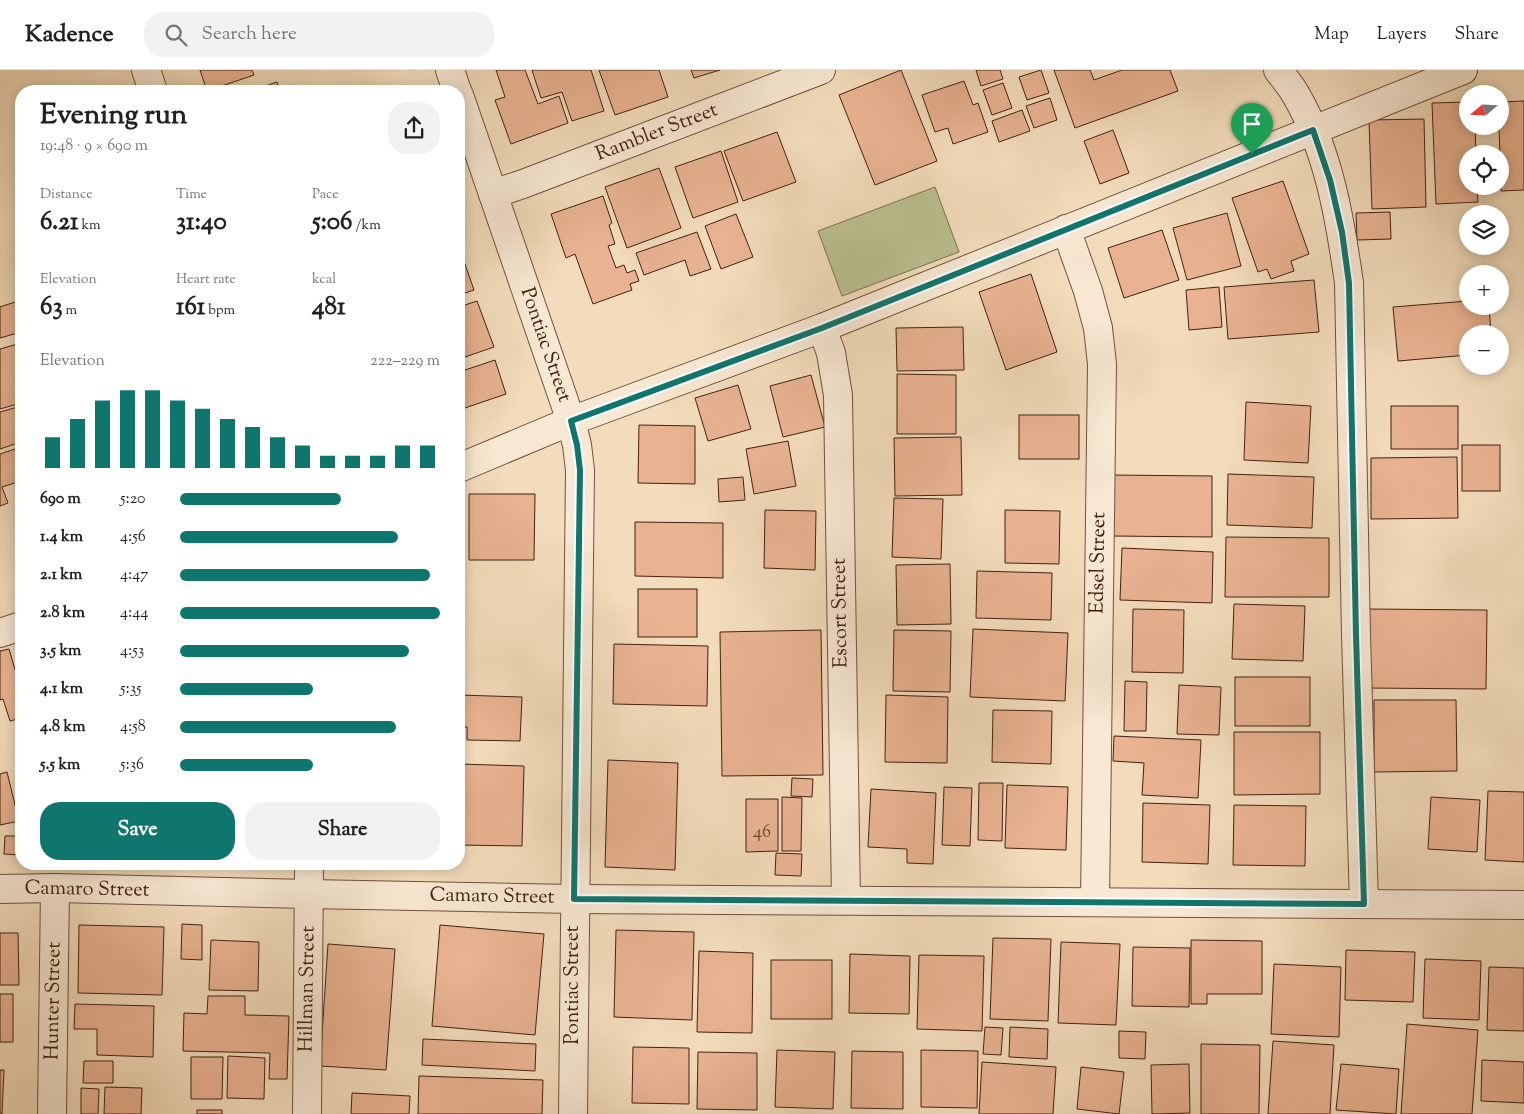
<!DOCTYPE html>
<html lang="en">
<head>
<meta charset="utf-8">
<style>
  body { margin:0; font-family:"Sorts Mill Goudy",serif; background:#f2f2f2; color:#202124; height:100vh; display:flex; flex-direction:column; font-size:19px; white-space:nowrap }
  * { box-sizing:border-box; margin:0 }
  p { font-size:16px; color:#757577 }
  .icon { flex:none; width:28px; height:28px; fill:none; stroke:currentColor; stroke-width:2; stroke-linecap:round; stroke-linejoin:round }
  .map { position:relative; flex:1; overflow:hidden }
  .panel { position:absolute; left:15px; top:15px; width:450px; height:785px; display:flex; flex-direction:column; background:#fff; border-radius:20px; box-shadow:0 2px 12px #0003 }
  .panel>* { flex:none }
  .needle { width:32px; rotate:251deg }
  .fabs { position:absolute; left:1459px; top:15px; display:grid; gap:10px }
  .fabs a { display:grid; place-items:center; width:50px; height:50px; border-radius:50%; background:#fff; box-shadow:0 2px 12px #0003; font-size:25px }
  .pin { position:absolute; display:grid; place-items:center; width:42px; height:42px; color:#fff; margin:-51px -21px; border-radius:50% 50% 50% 0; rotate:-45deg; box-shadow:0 0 5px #0007 }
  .pin .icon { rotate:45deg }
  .round { display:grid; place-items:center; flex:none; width:52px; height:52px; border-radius:20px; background:#f2f2f2 }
  .head { display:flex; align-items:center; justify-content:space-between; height:85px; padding:0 25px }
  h1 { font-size:28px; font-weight:800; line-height:38px }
  .figures { display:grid; grid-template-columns:repeat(3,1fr); gap:8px; height:85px; padding:5px 25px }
  .figures div { display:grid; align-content:center }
  .figures b { font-size:25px; font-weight:800 }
  .figures small { font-size:14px; font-weight:400 }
  .figures p { font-size:14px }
  .chart { height:140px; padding:10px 25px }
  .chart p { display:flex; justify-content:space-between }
  .chart svg { width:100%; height:90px; margin-top:5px; stroke:#0f766e; stroke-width:6 }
  .primary-button { display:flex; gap:10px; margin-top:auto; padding:10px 25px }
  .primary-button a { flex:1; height:58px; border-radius:20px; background:#0f766e; color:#fff; font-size:20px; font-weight:800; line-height:58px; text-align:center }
  .primary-button a+a { background:#f2f2f2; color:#202124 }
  ul { padding:0 25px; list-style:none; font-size:16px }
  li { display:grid; grid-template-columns:80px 60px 1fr; align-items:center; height:38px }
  li i { height:12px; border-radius:6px; background:#0f766e }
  header { display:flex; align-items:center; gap:30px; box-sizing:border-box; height:70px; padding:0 25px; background:#fff; border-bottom:1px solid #e0e0e0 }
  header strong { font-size:24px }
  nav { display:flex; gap:28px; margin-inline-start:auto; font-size:18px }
  .search { width:350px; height:45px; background:#f2f2f2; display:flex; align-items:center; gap:12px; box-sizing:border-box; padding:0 18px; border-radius:20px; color:#757577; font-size:19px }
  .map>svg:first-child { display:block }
  .green { fill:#bac090; stroke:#7e7050 }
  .building { fill:#e9b391; stroke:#432111 }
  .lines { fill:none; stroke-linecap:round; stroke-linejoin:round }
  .minor-casing { stroke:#6f503c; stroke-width:30 }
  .minor { stroke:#f7e8d3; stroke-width:28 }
  .route-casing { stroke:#fff; stroke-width:10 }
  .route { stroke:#0f766e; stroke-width:6 }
  .labels { text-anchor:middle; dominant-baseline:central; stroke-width:4; stroke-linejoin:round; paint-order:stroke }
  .number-label { font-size:18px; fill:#6c4631 }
  .street-label { font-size:20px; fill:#432111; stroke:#f7e8d3 }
</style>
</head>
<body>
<header>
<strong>Kadence</strong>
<div class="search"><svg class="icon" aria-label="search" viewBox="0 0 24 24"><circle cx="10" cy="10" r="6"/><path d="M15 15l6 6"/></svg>Search here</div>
<nav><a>Map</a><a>Layers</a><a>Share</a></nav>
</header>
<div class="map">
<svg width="1524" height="1044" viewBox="0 0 1524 1044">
  <rect width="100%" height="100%" fill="#f3dcbb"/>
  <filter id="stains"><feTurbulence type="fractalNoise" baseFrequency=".004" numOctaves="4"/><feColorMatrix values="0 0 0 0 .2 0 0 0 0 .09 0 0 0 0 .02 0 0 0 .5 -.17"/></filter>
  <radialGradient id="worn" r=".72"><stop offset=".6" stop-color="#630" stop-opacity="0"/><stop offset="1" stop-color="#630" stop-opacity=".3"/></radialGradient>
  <path class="green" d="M935,117L959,182L842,226L818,161Z"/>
  <g class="building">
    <path d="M200,0H252L254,5L207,21Z"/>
    <path d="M496,0H525L538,34L559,26L568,53L511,74L495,30L505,27Z"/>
    <path d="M532,0H591L604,41L572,51L562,22L541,28Z"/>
    <path d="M599,0H659L668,27L615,45Z"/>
    <path d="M691,0H720L694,8Z"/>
    <path d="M901,0L937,91L875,115L839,25Z"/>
    <path d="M976,0H1000L1003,9L981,16Z"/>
    <path d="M1041,0L1049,23L1027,30L1019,7Z"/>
    <path d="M1054,0H1090L1094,10L1122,0H1170L1178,21L1075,58Z"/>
    <path d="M964,11L973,35L978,33L988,62L953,74L948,58L935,62L922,25Z"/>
    <path d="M277,12L280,21H251Z"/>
    <path d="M1003,13L1012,38L992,45L983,20Z"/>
    <path d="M1050,28L1057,50L1034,58L1026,36Z"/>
    <path d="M1524,31V120L1501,121L1499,56L1500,32Z"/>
    <path d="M1468,32V56H1475L1476,84H1468V116H1477L1478,132L1436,134L1432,33Z"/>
    <path d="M1022,40L1030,61L999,72L992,51Z"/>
    <path d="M1424,49L1426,137L1372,139L1369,50Z"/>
    <path d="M1113,60L1129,103L1100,114L1084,71Z"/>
    <path d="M777,62L796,112L743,131L724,81Z"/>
    <path d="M721,81L738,132L693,148L675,97Z"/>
    <path d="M659,98L681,158L627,178L605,117Z"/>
    <path d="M1283,111L1309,184L1291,191L1294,201L1271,209L1267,199L1258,202L1232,128Z"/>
    <path d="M603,126L612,153L609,155L615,174L608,176L616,198L624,195L627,203L635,200L639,211L630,214L632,220L593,234L575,184L566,188L551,144Z"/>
    <path d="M1390,142L1391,169L1357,170L1356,143Z"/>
    <path d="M1227,143L1241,196L1187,210L1173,158Z"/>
    <path d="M736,144L753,187L721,199L705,156Z"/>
    <path d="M1162,160L1179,210L1124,228L1108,178Z"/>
    <path d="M697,162L711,199L690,206L685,190L644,205L636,183Z"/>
    <path d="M459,177L474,220L459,225Z"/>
    <path d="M1031,204L1057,282L1006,300L979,222Z"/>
    <path d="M1314,210L1319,262L1228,269L1224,217Z"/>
    <path d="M1219,217L1222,257L1189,260L1186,220Z"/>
    <path d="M21,230V262L0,268V237Z"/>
    <path d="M477,231L494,277L459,289V237Z"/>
    <path d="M1468,231V236H1489L1491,264H1468V285L1398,291L1393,237Z"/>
    <path d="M963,257L964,300L897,301L896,258Z"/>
    <path d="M21,273V333L0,339V279Z"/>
    <path d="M495,290L506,324L459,340V302Z"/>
    <path d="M897,304L956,305V364H897Z"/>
    <path d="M811,305L825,357L783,367L770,316Z"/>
    <path d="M738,315L751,359L708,371L695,328Z"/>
    <path d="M1246,332L1311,336L1308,393L1244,390Z"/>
    <path d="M21,336V372L0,379V342Z"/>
    <rect x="1391" y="336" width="67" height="43"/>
    <rect x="1019" y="345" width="60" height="44"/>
    <path d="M639,355L695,356V414L638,413Z"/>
    <path d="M961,367L962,425L895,426L894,368Z"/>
    <path d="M788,371L796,416L754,424L746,379Z"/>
    <rect x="1462" y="375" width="38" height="46"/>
    <path d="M21,377V411L2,417L8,433L0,436V384Z"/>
    <path d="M1457,387L1458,448L1371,449V388Z"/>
    <path d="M1228,404L1314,407L1312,458L1227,455Z"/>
    <path d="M1112,405L1212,406V467L1112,466Z"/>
    <path d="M743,407L745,430L719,432L718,409Z"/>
    <path d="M469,424H535L534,490H469Z"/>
    <path d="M894,428L943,429L941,489L892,487Z"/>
    <path d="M765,440L816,441L815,500L764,498Z"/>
    <path d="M1005,440L1060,441L1059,494L1005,493Z"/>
    <path d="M635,452L723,453V508L635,506Z"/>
    <path d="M1226,467L1329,468V527H1225Z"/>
    <path d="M1122,478L1213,482L1212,533L1120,530Z"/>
    <path d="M950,494L951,554L897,555L896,495Z"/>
    <path d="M977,501L1052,503L1051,550L976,548Z"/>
    <rect x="638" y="519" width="59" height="48"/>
    <path d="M1234,534L1305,536L1303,591L1232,589Z"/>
    <path d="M1133,539L1184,540L1183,603L1132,602Z"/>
    <path d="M1367,539L1487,540L1486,619L1367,618Z"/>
    <path d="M973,559L1068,563L1065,631L970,627Z"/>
    <path d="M821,560L823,705L722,706L720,562Z"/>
    <path d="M894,560L951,561L950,622L893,621Z"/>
    <path d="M614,574L708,576L707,636L613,634Z"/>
    <path d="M9,579L19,613H21V648L10,651L3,629L0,630V581Z"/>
    <rect x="1235" y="607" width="75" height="49"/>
    <path d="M1125,611L1147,612L1146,661H1124Z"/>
    <path d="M1179,615L1221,617L1219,665L1177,664Z"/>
    <path d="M459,625L522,627L520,671L467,670V657H459Z"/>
    <path d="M886,625L948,627L947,693L885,692Z"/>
    <path d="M1374,630H1456L1457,701L1374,702Z"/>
    <path d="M993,640L1052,641L1051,694L992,692Z"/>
    <path d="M1234,662H1320V724L1234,725Z"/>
    <path d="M1114,666L1201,670L1198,728L1142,725L1144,693L1113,691Z"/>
    <path d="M608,690L678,693L675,800L605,797Z"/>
    <path d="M459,694L524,696L522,776L459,775Z"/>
    <path d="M7,702L19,751L0,755V704Z"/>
    <path d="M792,708L813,709L812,727L791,726Z"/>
    <path d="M979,713H1003L1002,771L978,770Z"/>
    <path d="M1007,715L1068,717L1066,780L1005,778Z"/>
    <path d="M944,717L972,718L970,776L942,775Z"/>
    <path d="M871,719L936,723L933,794L907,793V779L868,777Z"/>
    <path d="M1488,721L1524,722V792L1485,790Z"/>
    <path d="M782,727L802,728L801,781H782Z"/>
    <path d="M1431,727L1480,730L1477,782L1428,779Z"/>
    <path d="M746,729H778V781L746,782Z"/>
    <path d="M1143,733L1210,735L1208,794L1142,792Z"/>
    <path d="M1234,735L1306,736L1305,796L1233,795Z"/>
    <path d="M5,766H21V785L4,784Z"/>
    <path d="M776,783L802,784L801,806L775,805Z"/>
    <path d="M182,854L202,855V890L181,889Z"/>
    <path d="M79,855L164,857L162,925L78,923Z"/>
    <path d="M440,855L544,864L535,965L432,956Z"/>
    <path d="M616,860L694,862L692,950L614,947Z"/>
    <path d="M0,863H18L19,915H0Z"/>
    <path d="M993,868L1051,869L1048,951L990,949Z"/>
    <path d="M211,870L259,872L258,921L209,920Z"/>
    <path d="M1191,870L1262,871V924H1207V934H1191Z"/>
    <path d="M1061,872L1120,874L1116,955L1058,953Z"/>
    <path d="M328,874L395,879L386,1000L320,996Z"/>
    <path d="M1133,877L1190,878L1189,937L1132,936Z"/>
    <path d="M1346,880L1415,882L1413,932L1345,930Z"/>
    <path d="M699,881L753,883L752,963L697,962Z"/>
    <path d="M850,884L910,886L909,944L849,943Z"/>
    <path d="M919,885L984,886L982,961L917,959Z"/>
    <path d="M1425,889L1481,891L1479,950L1423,948Z"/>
    <rect x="771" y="890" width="61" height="59"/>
    <path d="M1274,894L1341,897L1339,967L1271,964Z"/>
    <path d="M1489,897L1524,898V961L1487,960Z"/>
    <rect x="0" y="924" width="13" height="48"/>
    <path d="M208,926H245V945L289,946L287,1009H269L270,983L183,981L184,943L207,944Z"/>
    <path d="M75,934L154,936L153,987L97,985V959H74Z"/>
    <path d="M1407,954L1478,960L1472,1044H1401Z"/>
    <path d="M985,957L1003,958L1001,985L983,984Z"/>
    <path d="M1010,957L1048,959L1047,989L1009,987Z"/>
    <path d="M1119,961L1146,962L1145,989L1119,988Z"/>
    <path d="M423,969L536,974L535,1001L422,995Z"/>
    <path d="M1273,971L1334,975L1330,1044H1268Z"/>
    <path d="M1201,974L1260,975L1259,1044H1201Z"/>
    <path d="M633,977L689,978V1034L632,1033Z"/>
    <path d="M777,980L835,982L833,1039L775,1037Z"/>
    <path d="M921,980L978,981L977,1038L921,1037Z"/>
    <path d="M852,981L903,982V1039L851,1038Z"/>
    <path d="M698,982L757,983V1040L697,1039Z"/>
    <path d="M228,986L265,988L264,1029L227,1028Z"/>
    <path d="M191,987H223L222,1029H191Z"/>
    <path d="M1482,990L1524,992V1033L1481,1031Z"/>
    <path d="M84,991H113V1013H83Z"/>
    <path d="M982,992L1056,997L1053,1044H979Z"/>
    <path d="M1189,994L1190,1043L1152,1044L1151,995Z"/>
    <path d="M1341,994L1399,999L1396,1044L1336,1040Z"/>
    <path d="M1081,997L1124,1002L1119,1044L1077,1039Z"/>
    <path d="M0,1000H4L2,1044H0Z"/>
    <path d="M419,1006L543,1010L542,1044H418Z"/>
    <path d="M105,1017L142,1018L141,1044H104Z"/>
    <path d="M81,1018L99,1019L98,1044H81Z"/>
    <path d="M352,1023L410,1026L409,1044H351Z"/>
    <rect x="197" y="1040" width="25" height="4"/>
  </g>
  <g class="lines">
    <defs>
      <g id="minor">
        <path d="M146,0L153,21"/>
        <path d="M450,0L457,21"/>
        <path d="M1278,0C1284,8 1291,16 1296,25C1329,82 1340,149 1349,213L1356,565L1364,834"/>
        <path d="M459,25L571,351L577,375L580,400L573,1044"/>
        <path d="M493,124L523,114L821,0"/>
        <path d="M1066,159L1088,221L1098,258L1102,294L1095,832"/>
        <path d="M822,258L831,283L838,325L846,830"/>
        <path d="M459,398L571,351L822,258L1463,0"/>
        <path d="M0,563L21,556"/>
        <path d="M0,819L55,818L308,824L574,829L1524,835"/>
        <path d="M52,1044L55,818"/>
        <path d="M307,1044L309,794"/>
      </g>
    </defs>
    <use href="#minor" class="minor-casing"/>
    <use href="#minor" class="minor"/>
  </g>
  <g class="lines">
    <defs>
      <path id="route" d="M1313,60L1330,110L1342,162L1349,213L1356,565L1364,834L574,829L580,400L577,375L571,351L822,258Z"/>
    </defs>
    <use href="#route" class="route-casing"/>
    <use href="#route" class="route"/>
  </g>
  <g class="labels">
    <g class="number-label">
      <text x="762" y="763">46</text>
    </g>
    <g class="street-label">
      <text transform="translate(657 63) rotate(-21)">Rambler Street</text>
      <text transform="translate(545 275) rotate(71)">Pontiac Street</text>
      <text transform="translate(1099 493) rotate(-89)">Edsel Street</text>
      <text transform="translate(841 543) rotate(-91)">Escort Street</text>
      <text transform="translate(87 820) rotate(1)">Camaro Street</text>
      <text transform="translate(492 827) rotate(1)">Camaro Street</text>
      <text transform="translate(573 915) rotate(-90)">Pontiac Street</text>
      <text transform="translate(308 919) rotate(-89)">Hillman Street</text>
      <text transform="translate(54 931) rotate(-89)">Hunter Street</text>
    </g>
  </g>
  <rect width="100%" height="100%" filter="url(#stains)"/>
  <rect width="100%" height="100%" fill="url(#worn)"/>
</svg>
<div class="fabs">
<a><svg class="needle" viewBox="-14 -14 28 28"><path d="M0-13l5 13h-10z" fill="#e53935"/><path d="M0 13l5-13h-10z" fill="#757577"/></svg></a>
<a><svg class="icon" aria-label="locate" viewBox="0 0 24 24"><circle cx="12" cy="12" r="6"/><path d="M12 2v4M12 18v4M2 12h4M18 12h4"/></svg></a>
<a><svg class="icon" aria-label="layers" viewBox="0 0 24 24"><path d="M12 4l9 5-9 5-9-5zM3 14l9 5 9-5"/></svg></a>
<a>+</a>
<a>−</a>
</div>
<div class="pin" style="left:1252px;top:84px;background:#1e9e55"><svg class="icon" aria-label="arrive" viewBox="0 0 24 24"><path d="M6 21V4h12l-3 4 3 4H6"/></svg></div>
<section class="panel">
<div class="head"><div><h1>Evening run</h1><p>19:48 · 9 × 690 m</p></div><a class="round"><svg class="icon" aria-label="share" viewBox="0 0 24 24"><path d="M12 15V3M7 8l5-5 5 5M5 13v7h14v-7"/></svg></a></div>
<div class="figures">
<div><p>Distance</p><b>6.21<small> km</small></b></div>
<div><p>Time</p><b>31:40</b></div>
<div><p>Pace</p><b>5:06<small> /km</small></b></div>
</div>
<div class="figures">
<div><p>Elevation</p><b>63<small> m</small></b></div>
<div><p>Heart rate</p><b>161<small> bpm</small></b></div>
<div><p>kcal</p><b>481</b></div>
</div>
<div class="chart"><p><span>Elevation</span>222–229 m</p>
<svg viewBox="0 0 160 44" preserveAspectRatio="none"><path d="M5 44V29M15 44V20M25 44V11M35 44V6M45 44V6M55 44V11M65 44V15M75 44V20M85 44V24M95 44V29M105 44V33M115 44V38M125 44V38M135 44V38M145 44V33M155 44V33"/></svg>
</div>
<ul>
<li><b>690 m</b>5:20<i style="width:62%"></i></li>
<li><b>1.4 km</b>4:56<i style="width:84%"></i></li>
<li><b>2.1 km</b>4:47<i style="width:96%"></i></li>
<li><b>2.8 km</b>4:44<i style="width:100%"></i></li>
<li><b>3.5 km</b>4:53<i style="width:88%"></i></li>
<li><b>4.1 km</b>5:35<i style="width:51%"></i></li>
<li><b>4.8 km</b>4:58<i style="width:83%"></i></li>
<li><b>5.5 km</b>5:36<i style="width:51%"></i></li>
</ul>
<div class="primary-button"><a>Save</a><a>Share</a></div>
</section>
</div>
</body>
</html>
